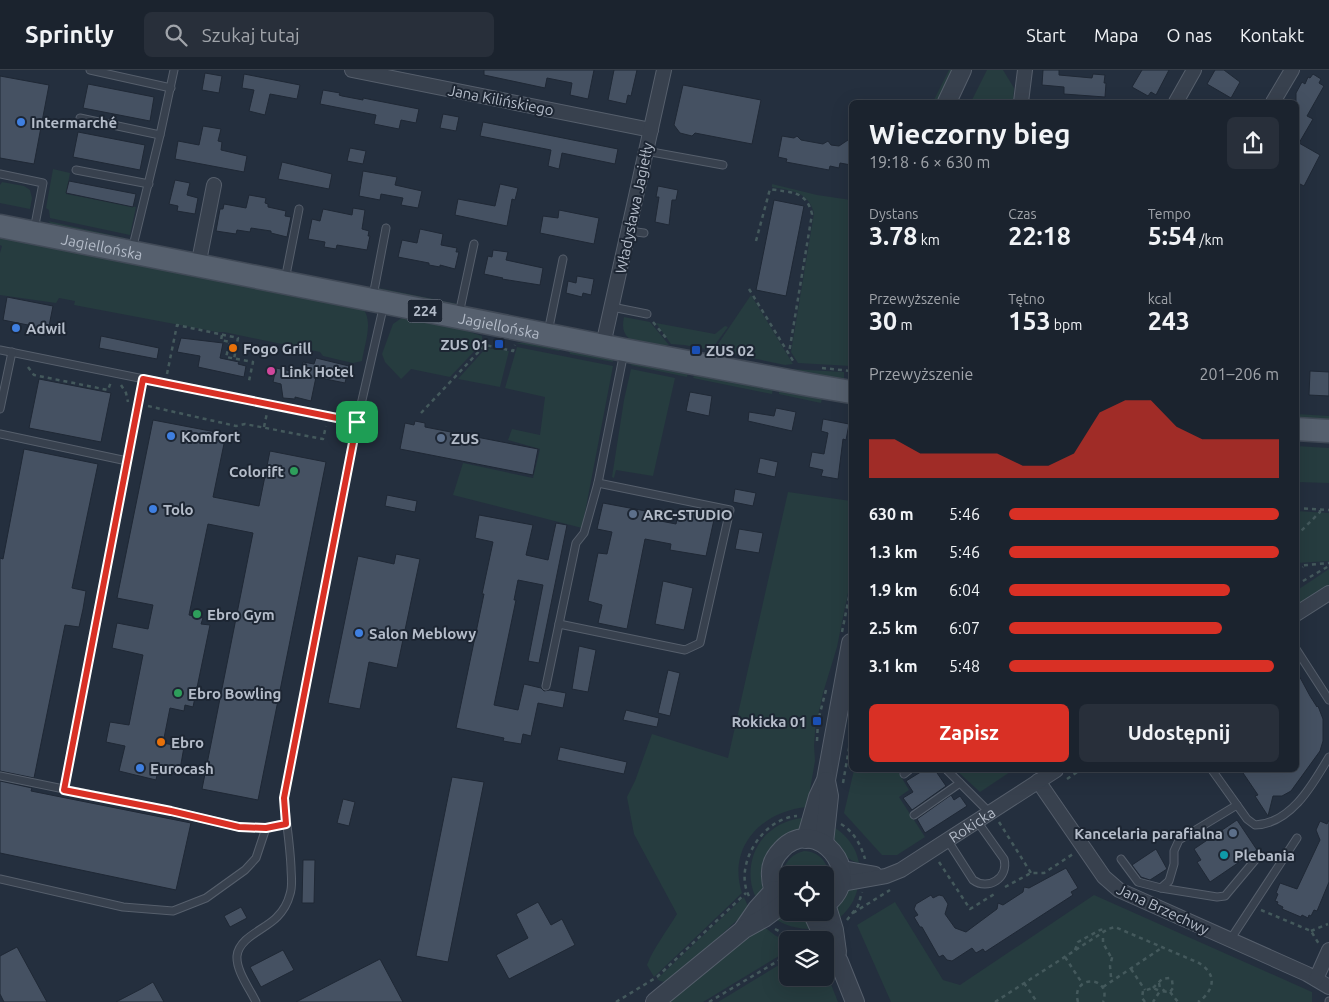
<!DOCTYPE html>
<html lang="pl">
<head>
<meta charset="utf-8">
<style>
  body { margin:0; font-family:Ubuntu,sans-serif; background:#282f3a; color:#f1f3f6; height:100vh; display:flex; flex-direction:column; font-size:19px; white-space:nowrap }
  * { box-sizing:border-box; margin:0 }
  p { font-size:16px; color:#a0a4aa }
  .icon { flex:none; width:28px; height:28px; fill:none; stroke:currentColor; stroke-width:2; stroke-linecap:round; stroke-linejoin:round }
  .map { position:relative; flex:1; overflow:hidden }
  .side { position:absolute; left:849px; top:30px; width:450px; height:672px; display:flex; flex-direction:column; background:#1b232e; border-radius:8px; box-shadow:0 5px 20px #0002,0 0 0 1px #39404a }
  .side>* { flex:none }
  .controls { position:absolute; left:779px; top:796px; display:grid; gap:10px }
  .controls a { display:grid; place-items:center; width:55px; height:55px; border-radius:8px; background:#1b232e; box-shadow:0 5px 20px #0002,0 0 0 1px #39404a; font-size:25px }
  .pin { position:absolute; display:grid; place-items:center; width:42px; height:42px; color:#fff; margin:-21px; border-radius:10px; box-shadow:0 2px 8px #0006 }
  .round { display:grid; place-items:center; flex:none; width:52px; height:52px; border-radius:8px; background:#282f3a }
  .headline { display:flex; align-items:center; justify-content:space-between; height:85px; padding:0 20px }
  h1 { font-size:28px; font-weight:600; line-height:38px }
  .stats { display:grid; grid-template-columns:repeat(3,1fr); gap:8px; height:85px; padding:5px 20px }
  .stats div { display:grid; align-content:center }
  .stats b { font-size:25px; font-weight:600 }
  .stats small { font-size:14px; font-weight:400 }
  .stats p { font-size:14px }
  .chart { height:140px; padding:10px 20px }
  .chart p { display:flex; justify-content:space-between }
  .chart svg { width:100%; height:90px; margin-top:5px; fill:#d93025; opacity:.7 }
  .cta { display:flex; gap:10px; margin-top:auto; padding:10px 20px }
  .cta a { flex:1; height:58px; border-radius:8px; background:#d93025; color:#fff; font-size:20px; font-weight:600; line-height:58px; text-align:center }
  .cta a+a { background:#282f3a; color:#f1f3f6 }
  ul { padding:0 20px; list-style:none; font-size:16px }
  li { display:grid; grid-template-columns:80px 60px 1fr; align-items:center; height:38px }
  li i { height:12px; border-radius:6px; background:#d93025 }
  header { display:flex; align-items:center; gap:30px; box-sizing:border-box; height:70px; padding:0 25px; background:#1b232e; border-bottom:1px solid #39404a }
  header strong { font-size:24px }
  nav { display:flex; gap:28px; margin-inline-start:auto; font-size:18px }
  .search { width:350px; height:45px; background:#282f3a; display:flex; align-items:center; gap:12px; box-sizing:border-box; padding:0 18px; border-radius:8px; color:#a0a4aa; font-size:19px }
  .map>svg:first-child { display:block }
  .green { fill:#263c3f }
  .building { fill:#455162; stroke:#1f2835 }
  .lines { fill:none; stroke-linecap:round; stroke-linejoin:round }
  .service-casing { stroke:#565f6c; stroke-width:9 }
  .minor-casing { stroke:#565f6c; stroke-width:16 }
  .tertiary-casing { stroke:#565f6c; stroke-width:20 }
  .primary-casing { stroke:#414a57; stroke-width:25 }
  .path { stroke:#44595c; stroke-width:2.5; stroke-dasharray:4 4; stroke-linecap:butt }
  .service { stroke:#38414e; stroke-width:7 }
  .minor { stroke:#38414e; stroke-width:14 }
  .tertiary { stroke:#38414e; stroke-width:18 }
  .primary { stroke:#56606e; stroke-width:22 }
  .route-casing { stroke:#fff; stroke-width:10 }
  .route { stroke:#d93025; stroke-width:6 }
  .shop-dot { fill:#3f7fe0; stroke:#1d2633; stroke-width:2 }
  .transit-dot { fill:#1a4fb4; stroke:#1d2633; stroke-width:2 }
  .food-dot { fill:#e8710a; stroke:#1d2633; stroke-width:2 }
  .hotel-dot { fill:#d1479c; stroke:#1d2633; stroke-width:2 }
  .service-dot { fill:#5c6f8a; stroke:#1d2633; stroke-width:2 }
  .leisure-dot { fill:#2e9e5b; stroke:#1d2633; stroke-width:2 }
  .culture-dot { fill:#0f9aa8; stroke:#1d2633; stroke-width:2 }
  .labels { text-anchor:middle; dominant-baseline:central; stroke-width:4; stroke-linejoin:round; paint-order:stroke }
  .shield { fill:#1d2633; stroke:#878f9c; stroke-width:1 }
  .shield-label { font-size:14px; font-weight:bold; fill:#b4bcc9 }
  .street-label { font-size:15px; fill:#b4bcc9; stroke:#1d2633 }
  .poi-label { font-size:15px; font-weight:bold; fill:#b4bcc9; stroke:#1d2633; text-anchor:start }
</style>
</head>
<body>
<header>
<strong>Sprintly</strong>
<div class="search"><svg class="icon" aria-label="search" viewBox="0 0 24 24"><circle cx="10" cy="10" r="6"/><path d="M15 15l6 6"/></svg>Szukaj tutaj</div>
<nav><a>Start</a><a>Mapa</a><a>O nas</a><a>Kontakt</a></nav>
</header>
<div class="map">
<svg width="1329" height="932" viewBox="0 0 1329 932">
  <rect width="100%" height="100%" fill="#242f3e"/>
  <g class="green">
    <path d="M949,0H953L937,32H933Z"/>
    <path d="M987,0H1003L1014,18L1013,32H971Z"/>
    <path d="M53,99L70,103L66,124L136,137L130,165L50,148L49,140L46,138Z"/>
    <path d="M2,112L24,116L30,120L32,128L30,139L0,133V115Z"/>
    <path d="M772,114L817,125L851,130V296L798,293L791,282L814,143C808,121 792,121 772,117Z"/>
    <path d="M48,151L125,168L119,170L55,157Z"/>
    <path d="M0,163L361,237C375,249 364,275 362,291L353,293L323,286L320,282L224,262H217L74,235L75,231L59,228L56,233L0,225V183L2,176L0,175Z"/>
    <path d="M379,218L458,234V237L378,221Z"/>
    <path d="M751,225L793,294L785,295L714,280Z"/>
    <path d="M403,247L440,252L482,266V273L450,307L411,299L401,309L385,292L382,284L393,254Z"/>
    <path d="M624,247L650,252L669,275C649,275 617,277 624,247Z"/>
    <path d="M656,253L715,264L725,256L728,257L711,280L684,275L671,274Z"/>
    <path d="M540,272L564,277L559,281L515,273Z"/>
    <path d="M517,277L613,296L582,458L453,425L463,393L533,408L540,379L508,370L512,359L540,365L545,327L505,318Z"/>
    <path d="M486,278L509,281L500,317L458,309Z"/>
    <path d="M570,278L612,286L613,292L570,284L569,281Z"/>
    <path d="M733,289L789,299L844,302V310L761,299Z"/>
    <path d="M635,292L688,302L687,307L630,295Z"/>
    <path d="M631,299L675,308L653,406L616,400L614,408L612,407L624,330Z"/>
    <path d="M695,303L773,318L772,324L693,308Z"/>
    <path d="M779,320L819,327L822,329L821,333L779,324Z"/>
    <path d="M1296,344L1329,346V351L1296,349Z"/>
    <path d="M1296,376L1329,378V413L1296,412Z"/>
    <path d="M788,422L851,431V508L837,577L823,623L818,646L816,648L814,676L815,691L807,737C762,741 727,777 742,823L654,907L647,895C654,877 667,861 677,844L634,764L627,727L635,711L652,664L728,688Z"/>
    <path d="M1296,441L1329,443V491L1296,493Z"/>
    <path d="M1329,499V516L1296,537V521Z"/>
    <path d="M854,700H897L909,720L899,727L925,767L897,785H882L844,743Z"/>
    <path d="M956,700H1013L980,722Z"/>
    <path d="M801,748L807,750L801,759L796,763L758,831C744,809 750,775 772,760C780,753 790,750 801,748Z"/>
    <path d="M832,756C847,765 856,777 859,793C842,789 833,773 832,756Z"/>
    <path d="M804,781C823,782 833,798 825,816V805H788L787,817C778,801 787,785 804,781Z"/>
    <path d="M858,817C855,830 849,840 839,848C834,831 840,821 858,817Z"/>
    <path d="M1094,825L1312,922V932H891L857,855L895,832L943,910L960,915Z"/>
    <path d="M744,827L749,839L675,908C669,911 663,914 657,909Z"/>
    <path d="M788,842C799,843 808,848 812,859C798,859 784,856 773,847L776,844Z"/>
    <path d="M763,856L776,866L787,870V881L703,932H667Z"/>
    <path d="M787,890L788,908H825V899L838,932H718Z"/>
  </g>
  <g class="building">
    <path d="M484,0H594L588,29L570,25L572,13L547,8L545,18L484,5Z"/>
    <path d="M614,0H637L631,26L628,25L626,34L608,30Z"/>
    <path d="M1043,0H1059V5L1092,8L1093,4L1105,5L1104,13H1106L1105,27L1064,24V17L1042,15Z"/>
    <path d="M1142,0H1169L1156,25L1151,22L1148,26L1132,17Z"/>
    <path d="M1215,0H1224L1240,12L1231,28L1207,14Z"/>
    <path d="M205,3L222,6L219,23L202,20Z"/>
    <path d="M244,4L300,15L297,29L270,24L265,45L249,41L254,20L242,18Z"/>
    <path d="M1313,4L1321,9L1319,13L1324,16L1307,46L1313,49L1299,73L1320,85L1304,116L1296,112V23L1302,12L1305,14L1308,7L1310,8Z"/>
    <path d="M0,6L49,15L34,94L0,88Z"/>
    <path d="M88,14L154,27L150,51L83,38Z"/>
    <path d="M683,15L761,30L752,74L695,63L692,66L680,63L674,55Z"/>
    <path d="M323,20L340,23L339,25L342,26L363,30V28L419,39L416,53L401,50L399,59L374,54L376,45L320,34Z"/>
    <path d="M443,44L459,47L456,61L440,58Z"/>
    <path d="M483,52L618,79L615,94L562,83L559,99L548,96L551,80L480,66Z"/>
    <path d="M203,56L221,59L218,71L222,72L221,80L247,86L244,102L175,89L178,71L199,75Z"/>
    <path d="M78,62L145,75L140,100L73,87Z"/>
    <path d="M782,66L794,68L797,66L801,70L823,74L828,71L831,75L839,76L851,68V95L840,93L839,98L830,96L829,100L786,92L787,89L778,87Z"/>
    <path d="M350,78L366,81L363,94L347,91Z"/>
    <path d="M282,92L332,104L329,119L278,109Z"/>
    <path d="M363,101L397,107L395,115L422,121L418,138L401,135L403,128L381,124L380,130L359,126Z"/>
    <path d="M175,110L190,113L187,125L198,128L195,144L177,141L178,136L169,134Z"/>
    <path d="M69,111L136,124L133,137L66,123Z"/>
    <path d="M500,114L518,118L515,130L512,129L507,156L455,145L458,129L495,136Z"/>
    <path d="M658,116L678,120L676,130H672L669,155L655,152L659,127H656Z"/>
    <path d="M249,125L266,128L265,133L268,134V137L286,141L285,146L291,147L287,167L271,163V161L251,158L250,162L237,160L236,164L216,161L220,139H223L224,134L246,138Z"/>
    <path d="M774,130L804,136L786,226L756,220Z"/>
    <path d="M353,138L365,140L362,159L369,161L368,166H370L367,180L337,175L336,179L324,177L325,172L308,169L312,149L320,151L323,139L352,145Z"/>
    <path d="M559,140L599,148L594,174L540,163L543,146L558,148Z"/>
    <path d="M420,159L443,164L441,175L457,178L456,182H459L455,199L440,195V197L429,195V193L398,187L402,170L417,173Z"/>
    <path d="M493,180L508,182L506,190L543,198L540,215L502,209L503,208L484,204L488,186L492,187Z"/>
    <path d="M577,206L594,209L591,225L583,223L582,227L566,223L568,211L576,213Z"/>
    <path d="M7,227L53,236L47,266L27,262L28,255L3,250Z"/>
    <path d="M101,266L159,278L157,289L99,278Z"/>
    <path d="M181,268L223,273L220,288L239,292L238,294L246,296L244,307L198,297L200,286L177,282Z"/>
    <path d="M316,288L349,296L345,313L316,307L311,331L295,327V329L283,328L281,314L273,312L276,298L301,303L303,292L314,294Z"/>
    <path d="M1310,301L1329,302V326L1309,325Z"/>
    <path d="M39,309L111,323L101,372L29,358Z"/>
    <path d="M690,322L712,326L709,346L686,341Z"/>
    <path d="M776,338L796,342L792,361L748,351L749,342L774,346Z"/>
    <path d="M823,349L849,354L846,370L843,369L838,409L821,406L823,400L809,397L812,382L824,384L828,363L821,361Z"/>
    <path d="M153,350L226,364L213,427L259,436L270,381L326,392L258,730L202,719L253,463L208,454L189,545L203,548L201,554L210,555L193,637L185,635L184,641L170,638L163,673L184,677L179,705L158,700L156,710L119,701L125,676L106,672L110,652L129,655L143,585L112,578L117,553L148,559L153,535L117,528Z"/>
    <path d="M415,351L425,353V357L538,379L533,405L400,379L405,353L414,355Z"/>
    <path d="M24,379L98,394L72,518L86,521L83,539L79,557L65,555L34,708L0,701V488L3,489Z"/>
    <path d="M760,388L778,392L775,407L757,403Z"/>
    <path d="M735,419L756,423L753,436L733,432Z"/>
    <path d="M387,425L417,431L415,442L385,436Z"/>
    <path d="M603,433L651,442L650,449L676,454L679,439L715,445L706,486L670,480L671,474L645,469L627,559L598,553L602,535L588,531L598,483L607,484L612,462L597,459Z"/>
    <path d="M479,445L533,455L526,485L548,490L556,453L567,455L539,593L528,591L543,515L518,510L514,530H516L494,635L518,640L524,614L541,618L544,621L550,620L566,623L563,638L538,633L531,666L523,664L521,674L503,671L504,668L456,658L484,524H482L493,472L475,468Z"/>
    <path d="M739,459L763,463L759,483L735,479Z"/>
    <path d="M396,484L420,489L397,598L369,592L360,639L328,633L358,486L394,494Z"/>
    <path d="M663,511L693,518L684,560L655,554Z"/>
    <path d="M579,576L596,580L588,622L572,619Z"/>
    <path d="M668,600L680,603L670,646L658,643Z"/>
    <path d="M1296,600L1310,626L1317,637L1318,636L1323,649V671L1320,681L1291,721L1282,726H1273L1268,746L1255,726L1258,725L1241,700H1296Z"/>
    <path d="M626,640L659,648L657,657L623,650Z"/>
    <path d="M560,677L627,692L624,704L557,690Z"/>
    <path d="M924,700H935L946,716L912,740L903,728L913,722L906,711Z"/>
    <path d="M452,707L484,712L448,892L416,886Z"/>
    <path d="M0,711L32,718L31,721L191,753L176,820L0,783Z"/>
    <path d="M951,725L954,730L960,726L967,736L925,763L917,749Z"/>
    <path d="M343,729L355,732L349,756L337,753Z"/>
    <path d="M1237,750L1257,780L1210,812L1197,792L1201,790L1194,779Z"/>
    <path d="M1329,750V812L1317,841L1314,840L1311,846L1309,845L1308,848L1302,845L1301,847L1282,839L1283,837L1277,834L1278,832L1275,831L1278,824L1276,823L1280,813L1297,819L1320,770L1316,760L1320,751L1327,754Z"/>
    <path d="M1156,779L1167,799L1150,810L1141,807L1132,795Z"/>
    <path d="M303,790H315L314,833H302Z"/>
    <path d="M1066,798L1078,818L1071,822L1073,825L985,882L983,879L976,883L972,878L952,891L947,890L943,885L939,887L922,857H920L914,847L918,845L914,839L916,834L931,825L933,828L939,825L943,826L948,834L945,844L955,858L966,862L997,839L998,833L1003,835L1023,822L1024,817L1029,818Z"/>
    <path d="M538,832L551,855L562,849L575,875L509,909L496,885L528,868L516,844Z"/>
    <path d="M241,837L247,848L230,857L224,846Z"/>
    <path d="M17,877L47,932H4L0,924V886Z"/>
    <path d="M283,880L294,900L261,917L250,897Z"/>
    <path d="M380,889L403,932H296Z"/>
    <path d="M153,912L164,932H116L141,919Z"/>
  </g>
  <g class="lines">
    <defs>
      <g id="service">
        <path d="M90,0L171,18"/>
        <path d="M80,48L160,65"/>
        <path d="M646,81L723,95"/>
        <path d="M76,100L149,114"/>
        <path d="M0,104L43,113L34,160"/>
        <path d="M629,161L644,163"/>
        <path d="M132,180L160,65L174,0"/>
        <path d="M285,210L299,139"/>
        <path d="M373,226L386,158"/>
        <path d="M612,237L647,244"/>
        <path d="M459,244L474,174"/>
        <path d="M548,262L563,189"/>
        <path d="M0,280L357,352"/>
        <path d="M0,339L12,282"/>
        <path d="M0,364L127,391"/>
        <path d="M559,554L685,580L700,573L730,440L598,413"/>
        <path d="M1296,579L1329,630"/>
        <path d="M546,616L576,473L584,463L598,413L624,282"/>
        <path d="M947,700L990,743"/>
        <path d="M904,704L909,700"/>
        <path d="M0,706L171,741L239,757L266,758L286,753"/>
        <path d="M64,720L143,309"/>
        <path d="M1237,735L1247,749L1255,755C1291,754 1313,714 1329,687"/>
        <path d="M914,745L960,713"/>
        <path d="M948,771L973,810C988,821 1009,808 1004,789L977,751"/>
        <path d="M1121,789L1138,812L1161,818L1169,811L1174,794V781L1179,770L1237,735L1212,700"/>
        <path d="M0,809L123,837L173,841L206,828L245,800L256,788L266,758"/>
        <path d="M1161,818L1217,827L1225,826L1256,789"/>
        <path d="M1230,870L1297,768"/>
        <path d="M256,932C250,919 236,901 237,886C239,867 266,859 277,847C283,841 288,832 290,824C293,815 291,806 291,797C290,774 286,751 284,728L357,352L384,234"/>
        <path d="M1329,932V931"/>
      </g>
      <g id="minor">
        <path d="M352,0L651,60"/>
        <path d="M1021,32L1025,0"/>
        <path d="M1176,32L1194,0"/>
        <path d="M1273,32L1292,0"/>
        <path d="M198,196L214,115"/>
        <path d="M603,275L664,0"/>
        <path d="M1296,544L1329,523"/>
        <path d="M1038,711L1104,807L1119,820L1307,904L1329,917"/>
        <path d="M841,798L875,804"/>
        <path id="s1" d="M841,814L886,806L901,800L1056,700"/>
        <path d="M1316,909L1329,880"/>
      </g>
      <g id="tertiary">
        <path d="M947,32L962,0"/>
        <path d="M806,769L818,727L826,710L851,573"/>
        <path d="M824,773L829,726L826,711"/>
        <path d="M826,834L834,860L837,882"/>
        <path d="M788,835C777,830 771,818 771,806C770,796 774,787 782,779C815,744 869,803 825,835"/>
        <path d="M812,842L822,864L839,892L855,932"/>
        <path d="M744,858L757,839L774,820"/>
        <path d="M655,932L744,859L764,848L784,833"/>
      </g>
      <g id="primary">
        <path id="s2" d="M0,156L624,280L810,315L851,322"/>
        <path d="M1296,359L1329,361"/>
      </g>
    </defs>
    <use href="#service" class="service-casing"/>
    <use href="#minor" class="minor-casing"/>
    <use href="#tertiary" class="tertiary-casing"/>
    <use href="#primary" class="primary-casing"/>
    <g class="path">
      <path d="M756,171L770,119C791,123 806,120 812,144L789,283"/>
      <path d="M749,219L795,294"/>
      <path d="M653,252L667,269"/>
      <path d="M222,265L221,270L230,272L226,287L253,292L249,311"/>
      <path d="M28,297L34,305L108,320L111,312"/>
      <path d="M822,298L851,301"/>
      <path d="M167,304L177,255L238,268L234,289"/>
      <path d="M121,315L126,323L128,332"/>
      <path d="M148,336L236,356L245,354L323,369L326,356"/>
      <path d="M421,343L485,275L513,281L515,275"/>
      <path d="M264,357L267,343"/>
      <path d="M1296,438L1329,440"/>
      <path d="M1296,466L1320,442V439"/>
      <path d="M1296,496L1329,493"/>
      <path d="M1296,502L1303,497"/>
      <path d="M1296,515L1329,496"/>
      <path d="M842,562L851,517"/>
      <path d="M817,671L818,651L826,620"/>
      <path d="M1067,709L1080,700"/>
      <path d="M843,713L851,667"/>
      <path d="M999,752L1031,803"/>
      <path d="M841,754C854,762 861,775 865,789"/>
      <path d="M939,792L970,839L996,823"/>
      <path d="M1005,817L1031,803H1044L1073,784"/>
      <path d="M749,826C733,795 763,748 797,746"/>
      <path d="M1261,840L1311,861L1319,874"/>
      <path d="M853,843L890,820"/>
      <path d="M847,850L858,836L862,822"/>
      <path d="M775,859L783,863L806,867"/>
      <path d="M1311,861L1328,854"/>
      <path d="M1103,868V873L1111,887"/>
      <path d="M1075,880L1078,872L1100,860L1106,859"/>
      <path d="M1065,887L1082,913"/>
      <path d="M1131,899L1145,920"/>
      <path d="M1111,907L1110,896L1113,884"/>
      <path d="M1024,913L1037,932"/>
      <path d="M1159,913L1160,918L1165,921"/>
      <path d="M1103,917L1163,877"/>
      <path d="M1153,918L1162,909L1170,908L1172,910L1173,918L1170,922L1160,921"/>
      <path d="M1170,922L1178,932"/>
      <path d="M616,932L657,907L746,823"/>
      <path d="M709,932L788,885"/>
      <path d="M995,932L1108,859L1115,857L1199,893C1202,895 1206,898 1208,901C1217,912 1208,926 1198,932"/>
      <path d="M1078,932C1070,904 1113,905 1103,932"/>
      <path d="M1145,932L1142,928L1143,921L1153,918L1160,921L1153,932"/>
    </g>
    <use href="#service" class="service"/>
    <use href="#minor" class="minor"/>
    <use href="#tertiary" class="tertiary"/>
    <use href="#primary" class="primary"/>
  </g>
  <g class="lines">
    <defs>
      <path id="route" d="M143,309L357,352L284,728L286,754L266,758L239,757L171,741L64,720Z"/>
    </defs>
    <use href="#route" class="route-casing"/>
    <use href="#route" class="route"/>
  </g>
  <g class="shop-dot">
    <circle cx="21" cy="52" r="5"/>
    <circle cx="16" cy="258" r="5"/>
    <circle cx="171" cy="366" r="5"/>
    <circle cx="153" cy="439" r="5"/>
    <circle cx="359" cy="563" r="5"/>
    <circle cx="140" cy="698" r="5"/>
  </g>
  <g class="transit-dot">
    <rect x="494" y="269" width="10" height="10" rx="2.5"/>
    <rect x="691" y="275" width="10" height="10" rx="2.5"/>
    <rect x="812" y="646" width="10" height="10" rx="2.5"/>
  </g>
  <g class="food-dot">
    <circle cx="233" cy="278" r="5"/>
    <circle cx="161" cy="672" r="5"/>
  </g>
  <circle class="hotel-dot" cx="271" cy="301" r="5"/>
  <g class="service-dot">
    <circle cx="441" cy="368" r="5"/>
    <circle cx="633" cy="444" r="5"/>
    <circle cx="1233" cy="763" r="5"/>
  </g>
  <g class="leisure-dot">
    <circle cx="294" cy="401" r="5"/>
    <circle cx="197" cy="544" r="5"/>
    <circle cx="178" cy="623" r="5"/>
  </g>
  <circle class="culture-dot" cx="1224" cy="785" r="5"/>
  <g class="labels">
    <rect class="shield" x="407.5" y="229.5" width="35" height="23" rx="4"/>
    <g class="shield-label">
      <text x="425" y="241">224</text>
    </g>
    <g class="street-label">
      <text transform="translate(501 30) rotate(11)">Jana Kilińskiego</text>
      <text transform="translate(634 138) rotate(-78)">Władysława Jagiełły</text>
      <text stroke="none"><textPath href="#s2" startOffset="104">Jagiellońska</textPath></text>
      <text stroke="none"><textPath href="#s2" startOffset="509">Jagiellońska</textPath></text>
      <text stroke="none"><textPath href="#s1" startOffset="146">Rokicka</textPath></text>
      <text transform="translate(1163 839) rotate(25)">Jana Brzechwy</text>
    </g>
    <g class="poi-label">
      <text x="31" y="52">Intermarché</text>
      <text x="26" y="258">Adwil</text>
      <text x="489" y="274" text-anchor="end">ZUS 01</text>
      <text x="243" y="278">Fogo Grill</text>
      <text x="706" y="280">ZUS 02</text>
      <text x="281" y="301">Link Hotel</text>
      <text x="181" y="366">Komfort</text>
      <text x="451" y="368">ZUS</text>
      <text x="284" y="401" text-anchor="end">Colorift</text>
      <text x="163" y="439">Tolo</text>
      <text x="643" y="444">ARC-STUDIO</text>
      <text x="207" y="544">Ebro Gym</text>
      <text x="369" y="563">Salon Meblowy</text>
      <text x="188" y="623">Ebro Bowling</text>
      <text x="807" y="651" text-anchor="end">Rokicka 01</text>
      <text x="171" y="672">Ebro</text>
      <text x="150" y="698">Eurocash</text>
      <text x="1223" y="763" text-anchor="end">Kancelaria parafialna</text>
      <text x="1234" y="785">Plebania</text>
    </g>
  </g>
</svg>
<div class="controls">
<a><svg class="icon" aria-label="locate" viewBox="0 0 24 24"><circle cx="12" cy="12" r="6"/><path d="M12 2v4M12 18v4M2 12h4M18 12h4"/></svg></a>
<a><svg class="icon" aria-label="layers" viewBox="0 0 24 24"><path d="M12 4l9 5-9 5-9-5zM3 14l9 5 9-5"/></svg></a>
</div>
<div class="pin" style="left:357px;top:352px;background:#1e9e55"><svg class="icon" aria-label="arrive" viewBox="0 0 24 24"><path d="M6 21V4h12l-3 4 3 4H6"/></svg></div>
<section class="side">
<div class="headline"><div><h1>Wieczorny bieg</h1><p>19:18 · 6 × 630 m</p></div><a class="round"><svg class="icon" aria-label="share" viewBox="0 0 24 24"><path d="M12 15V3M7 8l5-5 5 5M5 13v7h14v-7"/></svg></a></div>
<div class="stats">
<div><p>Dystans</p><b>3.78<small> km</small></b></div>
<div><p>Czas</p><b>22:18</b></div>
<div><p>Tempo</p><b>5:54<small> /km</small></b></div>
</div>
<div class="stats">
<div><p>Przewyższenie</p><b>30<small> m</small></b></div>
<div><p>Tętno</p><b>153<small> bpm</small></b></div>
<div><p>kcal</p><b>243</b></div>
</div>
<div class="chart"><p><span>Przewyższenie</span>201–206 m</p>
<svg viewBox="0 0 160 44" preserveAspectRatio="none"><path d="M0 44V25L10 25L20 32L30 32L40 32L50 32L60 38L70 38L80 32L90 12L100 6L110 6L120 19L130 25L140 25L150 25L160 25V44z"/></svg>
</div>
<ul>
<li><b>630 m</b>5:46<i style="width:100%"></i></li>
<li><b>1.3 km</b>5:46<i style="width:100%"></i></li>
<li><b>1.9 km</b>6:04<i style="width:82%"></i></li>
<li><b>2.5 km</b>6:07<i style="width:79%"></i></li>
<li><b>3.1 km</b>5:48<i style="width:98%"></i></li>
</ul>
<div class="cta"><a>Zapisz</a><a>Udostępnij</a></div>
</section>
</div>
</body>
</html>
